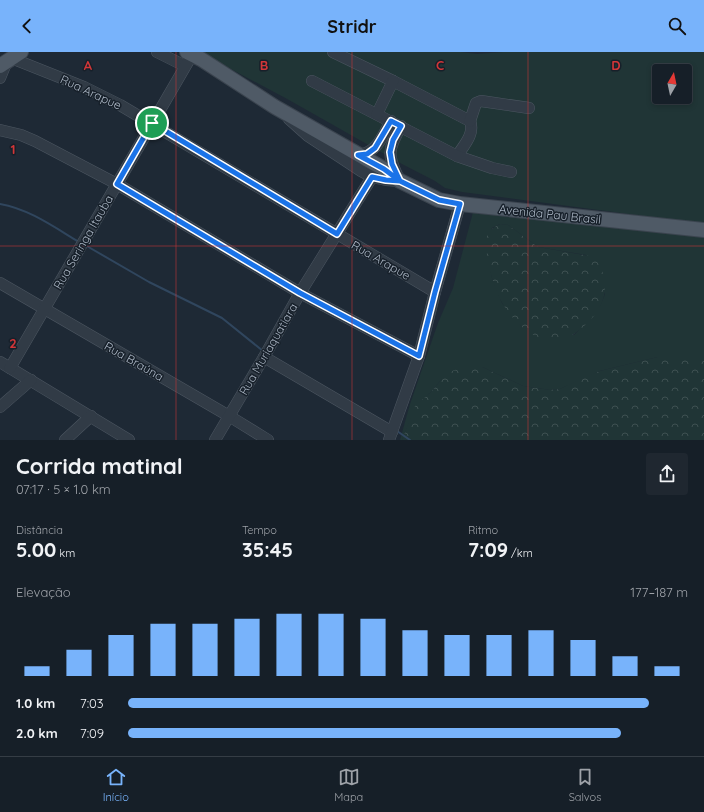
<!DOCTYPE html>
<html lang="pt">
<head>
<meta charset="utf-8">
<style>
  body { margin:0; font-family:Quicksand,sans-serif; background:#1f2730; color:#f1f3f6; height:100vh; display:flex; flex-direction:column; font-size:15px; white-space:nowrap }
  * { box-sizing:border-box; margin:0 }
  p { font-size:13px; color:#9ea2a8 }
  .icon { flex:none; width:22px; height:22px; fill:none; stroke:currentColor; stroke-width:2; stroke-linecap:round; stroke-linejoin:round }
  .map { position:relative; height:388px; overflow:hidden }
  .drawer { display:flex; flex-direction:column; background:#161f28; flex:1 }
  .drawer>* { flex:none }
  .needle { width:26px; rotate:9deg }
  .tools { position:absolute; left:652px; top:12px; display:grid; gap:8px }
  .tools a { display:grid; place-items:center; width:40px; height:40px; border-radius:4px; background:#161f28; box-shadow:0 2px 6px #0003,0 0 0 1px #353d45; font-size:20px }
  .pin { position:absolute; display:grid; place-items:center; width:34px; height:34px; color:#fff; margin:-17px; border:2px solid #fff; border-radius:50%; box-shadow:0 1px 4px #0007 }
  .round { display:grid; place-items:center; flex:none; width:42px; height:42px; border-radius:4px; background:#1f2730 }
  .head { display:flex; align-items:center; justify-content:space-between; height:68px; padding:0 16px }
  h1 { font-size:22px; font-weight:800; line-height:30px }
  .metrics { display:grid; grid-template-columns:repeat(3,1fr); gap:6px; height:68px; padding:4px 16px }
  .metrics div { display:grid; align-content:center }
  .metrics b { font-size:20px; font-weight:800 }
  .metrics small { font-size:11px; font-weight:400 }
  .metrics p { font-size:11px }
  .chart { height:112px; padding:8px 16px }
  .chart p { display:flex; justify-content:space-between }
  .chart svg { width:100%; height:72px; margin-top:4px; stroke:#78b3fb; stroke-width:6 }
  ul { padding:0 16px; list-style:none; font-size:13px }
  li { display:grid; grid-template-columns:64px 48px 1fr; align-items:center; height:30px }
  li i { height:10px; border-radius:5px; background:#78b3fb }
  header { display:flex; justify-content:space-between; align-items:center; height:52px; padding:0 16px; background:#78b3fb; color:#111; font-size:18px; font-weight:800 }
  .dock { display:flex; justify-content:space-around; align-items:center; height:56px; border-top:1px solid #353d45; background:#161f28; font-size:11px; color:#9ea2a8 }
  .dock a { display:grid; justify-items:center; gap:2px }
  .dock .on { color:#78b3fb }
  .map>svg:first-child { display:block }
  .grass { fill:#203536; fill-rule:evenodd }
  .forest { fill:url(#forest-crowns) }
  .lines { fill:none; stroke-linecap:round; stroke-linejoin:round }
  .stream { stroke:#30465e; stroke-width:2 }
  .minor-casing { stroke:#4c5661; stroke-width:12 }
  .major-casing { stroke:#3b444f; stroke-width:16 }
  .minor { stroke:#313b46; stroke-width:11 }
  .major { stroke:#4f5a66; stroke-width:14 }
  .route-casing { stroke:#fff; stroke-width:8 }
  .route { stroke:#1a73e8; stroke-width:5 }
  .grid { fill:none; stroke:#d23638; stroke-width:1; stroke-opacity:0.55 }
  .labels { text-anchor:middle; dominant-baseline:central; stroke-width:3; stroke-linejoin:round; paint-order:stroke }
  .street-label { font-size:12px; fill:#abb6c4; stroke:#17202a }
  .grid-label { font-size:13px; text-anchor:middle; font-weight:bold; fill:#d23638; stroke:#17202a; stroke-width:3; stroke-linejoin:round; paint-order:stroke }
</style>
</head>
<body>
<header><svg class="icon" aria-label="back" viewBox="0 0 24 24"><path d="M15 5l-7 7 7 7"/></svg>Stridr<svg class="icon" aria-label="search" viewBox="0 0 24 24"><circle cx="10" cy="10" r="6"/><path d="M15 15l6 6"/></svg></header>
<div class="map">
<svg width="704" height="388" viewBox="0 0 704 388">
  <defs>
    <pattern id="forest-crowns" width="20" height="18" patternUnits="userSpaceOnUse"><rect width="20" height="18" fill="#203536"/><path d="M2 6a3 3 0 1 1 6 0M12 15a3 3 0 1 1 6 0" fill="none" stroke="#3e5051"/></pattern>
  </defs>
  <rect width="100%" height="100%" fill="#1e2935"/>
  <g class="grass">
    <path d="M199,0H461L477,2L503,0H704V172L462,140L445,136L435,129L402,112L289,48ZM659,19H685V45H659Z"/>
    <path d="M473,160L704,183V305H658L600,319L560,337L550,338L523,334L482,315L441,328L431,340L416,354L402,388H400L410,352L438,271L453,236ZM500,172L508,173L538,195L586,203L605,242C599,260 587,270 574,283L521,274L502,251L492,226L487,198L492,176Z"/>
  </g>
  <g class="forest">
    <path d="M500,172L508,173L538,195L595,205C599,213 605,222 605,231C607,259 581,281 557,291C544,289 531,283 521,274C500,256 491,229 487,203C487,197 485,189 487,184C488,178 495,175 500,172Z"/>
    <path d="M699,304L704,305V388H402L415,354L431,340L441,328L452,319L460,316L471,314L482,315L523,334L550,338L560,337L584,325L600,319L658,305Z"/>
  </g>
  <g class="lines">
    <g class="stream">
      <path d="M0,152C29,157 54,175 79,190"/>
      <path d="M85,193L149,230L222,266L263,299"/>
      <path d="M397,379L410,388"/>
    </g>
    <defs>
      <g id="minor">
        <path d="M157,0L185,14"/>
        <path d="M333,0L393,29L470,69C475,82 464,93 457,104"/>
        <path d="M11,6L84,35L120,53L435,240"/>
        <path d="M0,26L7,9"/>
        <path d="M312,29L457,104L492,116L511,120"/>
        <path d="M377,62L393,29"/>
        <path d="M289,67L308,84L361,119L372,125L386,128L400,129C387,103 387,99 401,74"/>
        <path d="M470,69L476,51L481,49L529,56"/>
        <path d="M0,78L21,83L35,89L117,132L300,241L419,304"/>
        <path d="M358,103C377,101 382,85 391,69"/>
        <path d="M0,231L229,364L268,388"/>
        <path d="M264,305L392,380"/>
        <path d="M0,310L129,388"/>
        <path d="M10,316L192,3"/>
        <path d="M0,355L31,328"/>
        <path d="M65,388L91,364"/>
        <path d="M215,388L264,305L300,241L372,125"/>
        <path d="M389,388L419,304L435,240L460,152"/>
      </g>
      <g id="major">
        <path d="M187,0L201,7L275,55L384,117L400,129L439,148L460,152L704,178"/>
        <path d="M0,14L21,0"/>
      </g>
    </defs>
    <use href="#minor" class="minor-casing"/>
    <use href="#major" class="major-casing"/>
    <use href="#minor" class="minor"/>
    <use href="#major" class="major"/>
  </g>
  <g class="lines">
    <defs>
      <path id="route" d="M152,71L117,132L300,241L419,304L435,240L460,152L439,148L400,129L392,112L390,100L393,88L401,74L391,69L375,96L367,102L358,103L384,117L400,129L386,128L372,125L337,182L152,71"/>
    </defs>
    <use href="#route" class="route-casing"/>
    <use href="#route" class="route"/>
  </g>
  <path class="grid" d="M176,0V388M352,0V388M528,0V388M0,194H704"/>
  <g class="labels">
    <g class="street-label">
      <text transform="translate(91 40) rotate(25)">Rua Arapue</text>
      <text transform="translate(550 162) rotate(6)">Avenida Pau Brasil</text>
      <text transform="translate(83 190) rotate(-60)">Rua Seringa Itauba</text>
      <text transform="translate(381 208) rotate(30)">Rua Arapue</text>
      <text transform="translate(268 297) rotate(-60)">Rua Muriaquatiara</text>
      <text transform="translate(134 309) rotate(30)">Rua Braúna</text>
    </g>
  </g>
  <g class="grid-label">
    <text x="88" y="18">A</text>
    <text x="264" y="18">B</text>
    <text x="440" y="18">C</text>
    <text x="616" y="18">D</text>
    <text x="13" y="102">1</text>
    <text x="13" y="296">2</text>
  </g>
</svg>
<div class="tools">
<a><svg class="needle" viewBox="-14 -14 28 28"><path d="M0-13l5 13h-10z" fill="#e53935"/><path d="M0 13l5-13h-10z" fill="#9ea2a8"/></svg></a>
</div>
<div class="pin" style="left:152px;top:71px;background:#1e9e55"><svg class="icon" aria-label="arrive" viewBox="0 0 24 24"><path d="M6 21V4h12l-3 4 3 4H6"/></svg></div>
</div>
<section class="drawer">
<div class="head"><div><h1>Corrida matinal</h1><p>07:17 · 5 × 1.0 km</p></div><a class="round"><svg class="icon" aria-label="share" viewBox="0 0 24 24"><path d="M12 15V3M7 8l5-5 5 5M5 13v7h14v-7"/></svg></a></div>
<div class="metrics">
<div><p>Distância</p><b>5.00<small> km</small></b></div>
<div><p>Tempo</p><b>35:45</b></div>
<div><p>Ritmo</p><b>7:09<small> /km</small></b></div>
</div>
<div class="chart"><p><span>Elevação</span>177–187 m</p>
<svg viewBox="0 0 160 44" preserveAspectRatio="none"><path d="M5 44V38M15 44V28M25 44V19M35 44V12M45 44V12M55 44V9M65 44V6M75 44V6M85 44V9M95 44V16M105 44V19M115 44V19M125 44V16M135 44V22M145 44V32M155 44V38"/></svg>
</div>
<ul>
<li><b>1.0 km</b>7:03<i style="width:93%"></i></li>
<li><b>2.0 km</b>7:09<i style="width:88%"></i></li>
</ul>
</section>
<nav class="dock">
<a class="on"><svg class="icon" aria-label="home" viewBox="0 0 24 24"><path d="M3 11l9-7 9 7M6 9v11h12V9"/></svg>Início</a>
<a><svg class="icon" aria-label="map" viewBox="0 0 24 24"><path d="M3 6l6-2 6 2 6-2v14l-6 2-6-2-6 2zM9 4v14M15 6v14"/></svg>Mapa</a>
<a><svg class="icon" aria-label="saved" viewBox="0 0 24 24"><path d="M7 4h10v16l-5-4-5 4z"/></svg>Salvos</a>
</nav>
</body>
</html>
